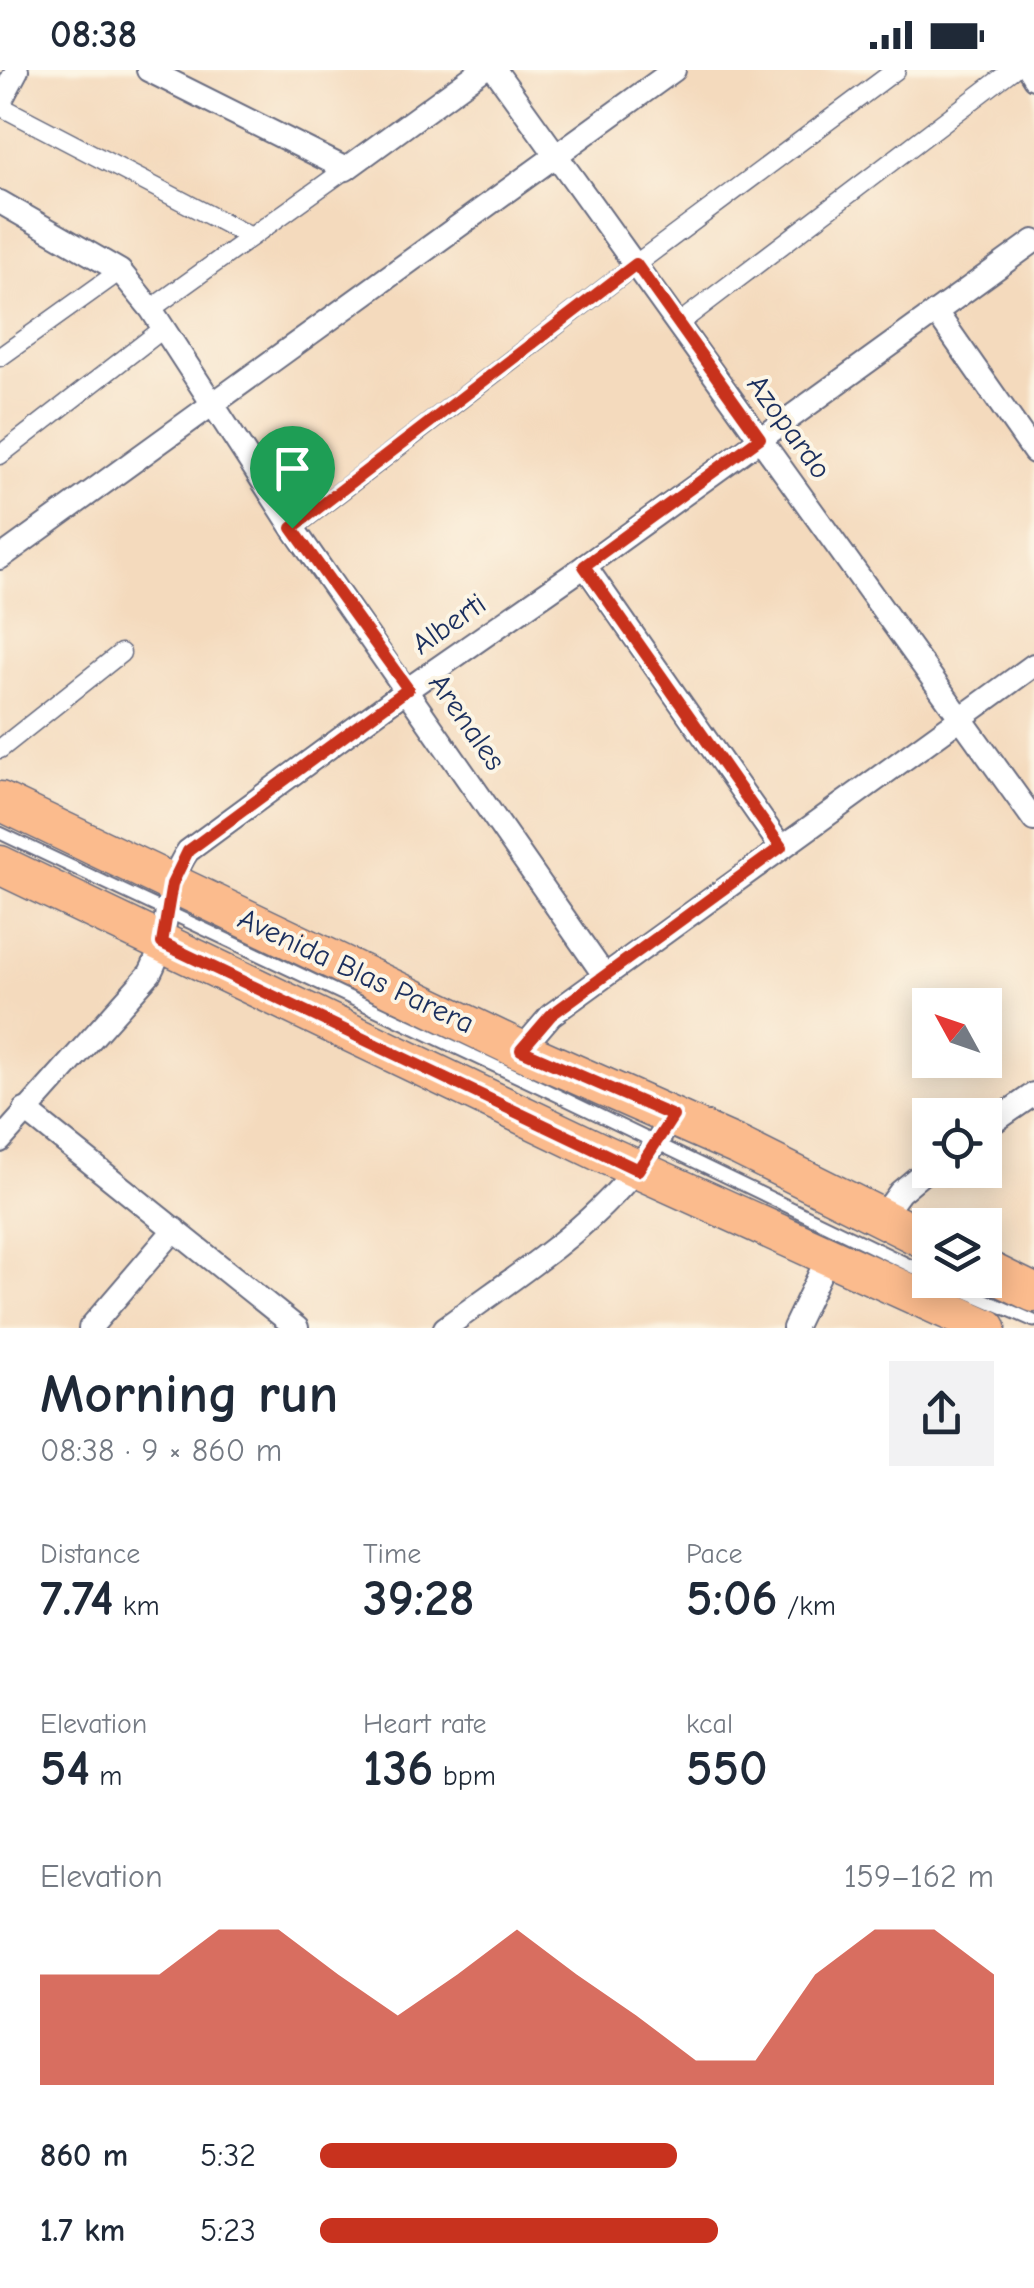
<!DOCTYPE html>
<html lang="en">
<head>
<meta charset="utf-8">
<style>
  body { margin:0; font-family:"Comic Neue",sans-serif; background:#f2f2f3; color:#1f2937; height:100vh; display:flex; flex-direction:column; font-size:38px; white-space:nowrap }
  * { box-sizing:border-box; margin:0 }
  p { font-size:32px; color:#747a83 }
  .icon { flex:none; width:55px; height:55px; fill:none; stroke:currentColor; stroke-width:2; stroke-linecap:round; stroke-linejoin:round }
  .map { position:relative; height:1258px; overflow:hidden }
  .side { display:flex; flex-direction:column; background:#fff; flex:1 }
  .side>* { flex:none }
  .needle { width:65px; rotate:310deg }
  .fabs { position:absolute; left:912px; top:918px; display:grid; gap:20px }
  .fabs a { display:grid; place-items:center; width:90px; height:90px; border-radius:0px; background:#fff; box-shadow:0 5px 25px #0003; font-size:50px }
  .pin { position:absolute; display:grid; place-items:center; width:85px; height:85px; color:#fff; margin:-102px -42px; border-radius:50% 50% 50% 0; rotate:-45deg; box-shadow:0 0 10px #0007 }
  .pin .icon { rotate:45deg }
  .round { display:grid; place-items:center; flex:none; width:105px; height:105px; border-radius:0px; background:#f2f2f3 }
  .headline { display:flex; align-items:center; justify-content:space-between; height:170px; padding:0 40px }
  h1 { font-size:55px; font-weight:600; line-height:75px }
  .figures { display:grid; grid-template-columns:repeat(3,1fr); gap:15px; height:170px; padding:10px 40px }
  .figures div { display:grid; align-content:center }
  .figures b { font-size:50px; font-weight:600 }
  .figures small { font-size:28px; font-weight:400 }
  .figures p { font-size:28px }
  .chart { height:280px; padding:20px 40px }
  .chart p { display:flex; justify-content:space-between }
  .chart svg { width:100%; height:180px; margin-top:10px; fill:#c8321e; opacity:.7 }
  ul { padding:0 40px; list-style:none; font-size:32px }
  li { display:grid; grid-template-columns:160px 120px 1fr; align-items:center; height:75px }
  li i { height:25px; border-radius:12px; background:#c8321e }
  .status { display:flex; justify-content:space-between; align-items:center; height:70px; padding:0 50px; background:#fff; direction:ltr }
  .status svg { height:28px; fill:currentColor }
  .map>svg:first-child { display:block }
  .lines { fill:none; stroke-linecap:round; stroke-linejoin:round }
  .service-casing { stroke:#676b7f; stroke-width:15 }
  .pedestrian-casing { stroke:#676b7f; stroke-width:21 }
  .minor-casing { stroke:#676b7f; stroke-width:26 }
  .primary-casing { stroke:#676b7f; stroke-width:41 }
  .service { stroke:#fff; stroke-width:11 }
  .pedestrian { stroke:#fff; stroke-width:18 }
  .minor { stroke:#fff; stroke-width:22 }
  .primary { stroke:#fbbb8d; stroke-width:38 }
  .route-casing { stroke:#fff; stroke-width:20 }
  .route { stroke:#c8321e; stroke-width:12 }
  .labels { text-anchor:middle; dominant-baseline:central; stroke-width:8; stroke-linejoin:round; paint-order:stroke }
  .street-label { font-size:30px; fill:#1b2f5e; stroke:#fcf5e5 }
</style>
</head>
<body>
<div class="status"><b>08:38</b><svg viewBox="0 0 49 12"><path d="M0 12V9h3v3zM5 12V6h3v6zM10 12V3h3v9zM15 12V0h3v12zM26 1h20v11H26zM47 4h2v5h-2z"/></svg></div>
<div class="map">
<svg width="1034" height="1258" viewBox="0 0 1034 1258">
  <rect width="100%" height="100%" fill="#fcf5e5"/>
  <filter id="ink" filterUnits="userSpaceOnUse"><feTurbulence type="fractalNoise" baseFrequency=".01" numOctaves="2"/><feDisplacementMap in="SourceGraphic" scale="20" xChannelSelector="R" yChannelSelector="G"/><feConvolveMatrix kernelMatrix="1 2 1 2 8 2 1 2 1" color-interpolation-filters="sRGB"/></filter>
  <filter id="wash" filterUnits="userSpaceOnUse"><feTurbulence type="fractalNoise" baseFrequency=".0048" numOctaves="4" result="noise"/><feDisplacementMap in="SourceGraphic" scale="40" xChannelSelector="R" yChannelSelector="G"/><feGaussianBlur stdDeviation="2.25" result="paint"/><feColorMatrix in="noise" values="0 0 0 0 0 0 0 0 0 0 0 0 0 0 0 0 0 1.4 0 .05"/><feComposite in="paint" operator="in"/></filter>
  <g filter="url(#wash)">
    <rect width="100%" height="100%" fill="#f4dabd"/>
  </g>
  <g filter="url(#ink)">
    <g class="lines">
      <defs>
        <g id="service">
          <path d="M0,763L563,1028L930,1205"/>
          <path d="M940,1210L1034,1251"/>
        </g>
        <g id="pedestrian">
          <path d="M0,36L251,167"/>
          <path d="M151,239L346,99"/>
          <path d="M678,254L1012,0"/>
          <path d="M0,287L120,201"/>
          <path d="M0,385L164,258"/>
          <path d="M293,458L636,194L896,0"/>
          <path d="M0,679L121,583"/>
        </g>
        <g id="minor">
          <path d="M148,0L346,99L482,0"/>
          <path d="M495,0L1034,750"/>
          <path d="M1029,0L1034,8"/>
          <path d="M0,32L17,0"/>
          <path d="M0,132L120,201L151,239L293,458L604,905"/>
          <path d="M936,242L1034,382"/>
          <path d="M0,488L674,0"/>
          <path d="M585,496L781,777"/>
          <path d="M521,980L551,945L1034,595"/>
          <path d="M25,1040L297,1258"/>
          <path d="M985,1058L1034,1024"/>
          <path d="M0,1071L150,903C171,864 162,817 188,781L408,619L585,496L1034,171"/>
          <path d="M881,1148L900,1122L930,1097"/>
          <path d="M90,1258L175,1159"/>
          <path d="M445,1258C534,1192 616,1145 673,1046"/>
          <path d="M794,1258L829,1185"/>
        </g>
        <g id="primary">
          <path d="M0,731L521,980L740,1077L930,1172"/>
          <path d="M0,795L604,1084L987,1258"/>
          <path d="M985,1199L1034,1223"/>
        </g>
      </defs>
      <use href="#service" class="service-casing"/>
      <use href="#pedestrian" class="pedestrian-casing"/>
      <use href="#minor" class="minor-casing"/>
      <use href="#primary" class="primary-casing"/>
      <use href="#service" class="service"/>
      <use href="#pedestrian" class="pedestrian"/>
      <use href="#minor" class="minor"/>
      <use href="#primary" class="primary"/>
    </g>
  </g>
  <g class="lines" filter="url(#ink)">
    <defs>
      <path id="route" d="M636,194L760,368L584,496L781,777L551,945L521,980L673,1046L638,1100L162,873L172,814L188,781L408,619L292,458Z"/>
    </defs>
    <use href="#route" class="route-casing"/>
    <use href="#route" class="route"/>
  </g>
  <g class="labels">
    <g class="street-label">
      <text transform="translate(789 357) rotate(54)">Azopardo</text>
      <text transform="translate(449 554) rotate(-35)">Alberti</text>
      <text transform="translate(467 652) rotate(55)">Arenales</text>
      <text transform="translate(356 901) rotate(25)">Avenida Blas Parera</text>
    </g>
  </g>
</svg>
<div class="fabs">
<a><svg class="needle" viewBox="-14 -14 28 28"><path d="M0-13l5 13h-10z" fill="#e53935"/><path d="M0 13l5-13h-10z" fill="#747a83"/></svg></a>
<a><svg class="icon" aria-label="locate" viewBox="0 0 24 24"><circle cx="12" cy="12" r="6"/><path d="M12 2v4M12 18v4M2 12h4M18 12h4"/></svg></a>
<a><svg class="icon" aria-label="layers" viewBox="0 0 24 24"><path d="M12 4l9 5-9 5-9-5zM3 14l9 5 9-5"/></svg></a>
</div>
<div class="pin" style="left:292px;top:458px;background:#1e9e55"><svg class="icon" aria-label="arrive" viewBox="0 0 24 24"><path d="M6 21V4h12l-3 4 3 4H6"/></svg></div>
</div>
<section class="side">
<div class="headline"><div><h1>Morning run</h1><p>08:38 · 9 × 860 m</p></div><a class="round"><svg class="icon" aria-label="share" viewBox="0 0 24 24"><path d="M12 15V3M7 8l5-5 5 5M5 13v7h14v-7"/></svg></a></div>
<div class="figures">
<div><p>Distance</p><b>7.74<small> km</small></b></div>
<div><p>Time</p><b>39:28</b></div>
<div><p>Pace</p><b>5:06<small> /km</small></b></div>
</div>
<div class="figures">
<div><p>Elevation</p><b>54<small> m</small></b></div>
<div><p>Heart rate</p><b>136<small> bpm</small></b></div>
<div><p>kcal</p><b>550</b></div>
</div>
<div class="chart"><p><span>Elevation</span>159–162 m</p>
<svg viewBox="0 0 160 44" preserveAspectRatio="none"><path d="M0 44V17L10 17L20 17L30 6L40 6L50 17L60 27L70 17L80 6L90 17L100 27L110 38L120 38L130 17L140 6L150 6L160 17V44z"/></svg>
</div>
<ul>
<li><b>860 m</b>5:32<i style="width:53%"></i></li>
<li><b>1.7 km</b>5:23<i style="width:59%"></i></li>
</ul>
</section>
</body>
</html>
